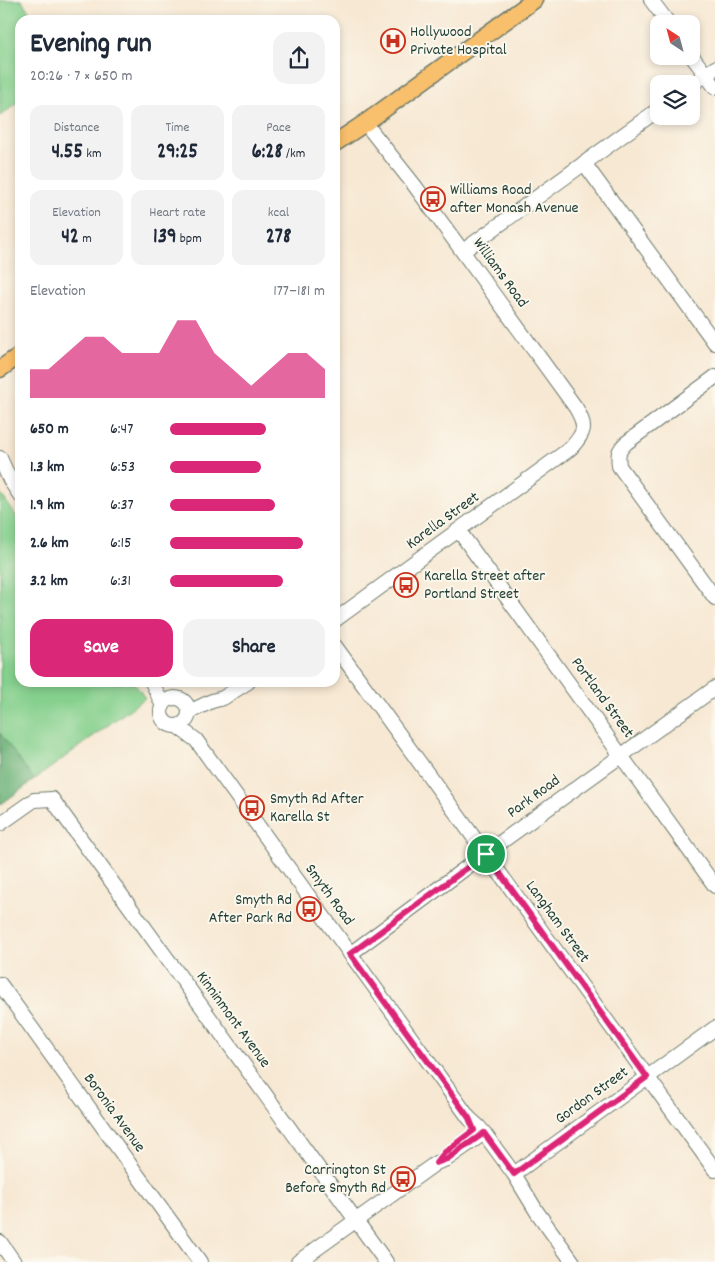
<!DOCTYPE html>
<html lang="en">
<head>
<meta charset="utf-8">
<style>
  body { margin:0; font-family:Dekko,sans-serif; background:#f2f2f3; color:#1f2937; height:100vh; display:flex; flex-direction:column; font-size:19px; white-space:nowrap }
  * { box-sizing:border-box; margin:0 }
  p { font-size:16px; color:#747a83 }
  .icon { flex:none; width:28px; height:28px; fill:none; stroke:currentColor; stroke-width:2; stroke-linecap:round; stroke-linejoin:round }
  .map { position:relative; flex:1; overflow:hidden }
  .sheet { position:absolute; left:15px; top:15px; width:325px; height:672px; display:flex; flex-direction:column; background:#fff; border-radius:15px; box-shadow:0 2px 8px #0003 }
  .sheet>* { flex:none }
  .needle { width:32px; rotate:324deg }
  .tools { position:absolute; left:650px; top:15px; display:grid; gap:10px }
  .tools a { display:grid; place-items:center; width:50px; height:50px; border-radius:10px; background:#fff; box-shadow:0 2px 8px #0003; font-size:25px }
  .pin { position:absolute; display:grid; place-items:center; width:42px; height:42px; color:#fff; margin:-21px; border:2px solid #fff; border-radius:50%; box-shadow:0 1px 5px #0007 }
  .round { display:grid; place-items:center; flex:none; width:52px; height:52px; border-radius:15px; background:#f2f2f3 }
  .head { display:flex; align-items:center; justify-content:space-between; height:85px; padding:0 15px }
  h1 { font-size:28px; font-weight:700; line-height:38px }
  .metrics { display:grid; grid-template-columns:repeat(3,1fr); gap:8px; height:85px; padding:5px 15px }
  .metrics div { display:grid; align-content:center; border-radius:12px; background:#f2f2f3; text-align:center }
  .metrics b { font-size:21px; font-weight:700 }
  .metrics small { font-size:14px; font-weight:400 }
  .metrics p { font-size:14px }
  .chart { height:140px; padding:10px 15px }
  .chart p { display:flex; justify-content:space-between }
  .chart svg { width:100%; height:90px; margin-top:5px; fill:#db2777; opacity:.7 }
  .primary-button { display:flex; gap:10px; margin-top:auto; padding:10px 15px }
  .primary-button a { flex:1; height:58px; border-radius:15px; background:#db2777; color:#fff; font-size:20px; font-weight:700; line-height:58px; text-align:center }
  .primary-button a+a { background:#f2f2f3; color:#1f2937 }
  ul { padding:0 15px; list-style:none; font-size:16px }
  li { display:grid; grid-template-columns:80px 60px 1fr; align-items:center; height:38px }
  li i { height:12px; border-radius:6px; background:#db2777 }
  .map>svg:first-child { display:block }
  .green { fill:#85d08d; stroke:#528660 }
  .forest { fill:#6cb278; stroke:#467856 }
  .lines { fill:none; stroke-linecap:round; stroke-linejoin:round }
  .minor-casing { stroke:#6b796c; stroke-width:16 }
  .major-casing { stroke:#6b796c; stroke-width:19 }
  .minor { stroke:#fff; stroke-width:14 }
  .major { stroke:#f8bf6c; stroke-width:16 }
  .route-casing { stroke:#fff; stroke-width:10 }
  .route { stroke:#db2777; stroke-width:6 }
  .labels { text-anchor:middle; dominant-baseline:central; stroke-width:4; stroke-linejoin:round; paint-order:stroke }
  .poi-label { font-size:16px; fill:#1f3d34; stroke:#fbf7ec; text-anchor:start }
  .street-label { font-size:16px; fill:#1f3d34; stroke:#fbf7ec }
</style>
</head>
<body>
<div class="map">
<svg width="715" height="1262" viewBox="0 0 715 1262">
  <rect width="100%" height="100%" fill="#fbf7ec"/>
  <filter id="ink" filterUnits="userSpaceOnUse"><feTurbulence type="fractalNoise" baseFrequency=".02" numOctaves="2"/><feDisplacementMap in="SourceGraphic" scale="10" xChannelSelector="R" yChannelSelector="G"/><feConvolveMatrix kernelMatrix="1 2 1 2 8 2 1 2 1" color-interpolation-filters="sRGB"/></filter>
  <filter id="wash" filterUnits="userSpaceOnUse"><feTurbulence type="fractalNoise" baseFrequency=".0096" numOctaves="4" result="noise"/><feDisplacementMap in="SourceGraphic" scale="20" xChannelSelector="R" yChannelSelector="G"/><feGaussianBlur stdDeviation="1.12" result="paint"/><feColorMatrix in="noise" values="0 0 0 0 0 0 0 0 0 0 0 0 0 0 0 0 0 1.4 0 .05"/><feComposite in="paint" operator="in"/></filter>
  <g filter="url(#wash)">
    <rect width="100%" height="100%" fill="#f7e8d3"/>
    <g class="green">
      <path d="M0,0H21L36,20H20V101L0,116Z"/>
      <path d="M0,493L20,521V682L134,683L145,698L0,805Z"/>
    </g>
    <path class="forest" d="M0,733L34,780L0,805Z"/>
  </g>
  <g filter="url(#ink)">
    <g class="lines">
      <defs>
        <g id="minor">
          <path d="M651,0L669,24"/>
          <path d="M691,55L715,87"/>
          <path d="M691,85L715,68"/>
          <path d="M584,163L715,343"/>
          <path d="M463,251L659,109"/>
          <path d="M715,377L626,443C617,452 618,455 619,466L715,598"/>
          <path d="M0,458L10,480L20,495"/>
          <path d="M459,531L715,886"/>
          <path d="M335,620L571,448C585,432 587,427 576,408L415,186L365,123"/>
          <path d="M335,646L715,1170"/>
          <path d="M152,682L163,706"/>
          <circle cx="175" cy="712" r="14"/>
          <path d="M189,712L212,701L223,698L248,682"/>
          <path d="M177,726L196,740L469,1118L479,1127L484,1133L514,1174L537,1212L573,1262"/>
          <path d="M0,824L34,800L52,799L386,1262"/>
          <path d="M350,954L486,853L715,688"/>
          <path d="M0,984L200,1262"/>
          <path d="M514,1174L715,1028"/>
          <path d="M0,1242L14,1262"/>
          <path d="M298,1262L436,1163L447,1159L484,1133"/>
        </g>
        <g id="major">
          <path d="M335,143L365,123L534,0"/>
          <path d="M0,369L20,355"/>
        </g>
      </defs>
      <use href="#minor" class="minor-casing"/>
      <use href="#major" class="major-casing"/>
      <use href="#minor" class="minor"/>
      <use href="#major" class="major"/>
    </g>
  </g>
  <g class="lines" filter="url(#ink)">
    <defs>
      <path id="route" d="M486,854L647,1077L514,1174L484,1133L447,1159L436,1163L444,1153L474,1130L469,1118L350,954Z"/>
    </defs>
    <use href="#route" class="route-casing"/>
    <use href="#route" class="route"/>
  </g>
  <defs>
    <symbol id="hospital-ring" viewBox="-11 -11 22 22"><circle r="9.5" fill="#fbf7ec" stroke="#c8321e" stroke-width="1.5"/><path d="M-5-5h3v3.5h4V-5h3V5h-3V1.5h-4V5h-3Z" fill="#c8321e"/></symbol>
    <symbol id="bus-ring" viewBox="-11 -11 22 22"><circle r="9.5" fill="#fbf7ec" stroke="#c8321e" stroke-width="1.5"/><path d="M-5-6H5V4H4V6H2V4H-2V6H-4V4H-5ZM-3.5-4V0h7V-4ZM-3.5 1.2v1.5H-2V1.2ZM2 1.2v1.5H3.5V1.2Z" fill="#c8321e"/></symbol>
  </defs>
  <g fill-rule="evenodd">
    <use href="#hospital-ring" x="379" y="27" width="28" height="28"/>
    <use href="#bus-ring" x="419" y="185" width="28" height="28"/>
    <use href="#bus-ring" x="392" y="571" width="28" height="28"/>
    <use href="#bus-ring" x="238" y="794" width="28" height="28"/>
    <use href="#bus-ring" x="295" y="895" width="28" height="28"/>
    <use href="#bus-ring" x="389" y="1165" width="28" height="28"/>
  </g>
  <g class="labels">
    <g class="poi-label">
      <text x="410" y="32">Hollywood<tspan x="410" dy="18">Private Hospital</tspan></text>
      <text x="450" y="190">Williams Road<tspan x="450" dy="18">after Monash Avenue</tspan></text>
      <text x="424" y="576">Karella Street after<tspan x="424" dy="18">Portland Street</tspan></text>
      <text x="270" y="799">Smyth Rd After<tspan x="270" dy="18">Karella St</tspan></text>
      <text x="292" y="900" text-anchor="end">Smyth Rd<tspan x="292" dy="18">After Park Rd</tspan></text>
      <text x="386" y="1170" text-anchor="end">Carrington St<tspan x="386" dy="18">Before Smyth Rd</tspan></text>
    </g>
    <g class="street-label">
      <text transform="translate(500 273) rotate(54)">Williams Road</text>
      <text transform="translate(443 521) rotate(-36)">Karella Street</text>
      <text transform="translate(602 698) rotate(54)">Portland Street</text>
      <text transform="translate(534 797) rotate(-36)">Park Road</text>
      <text transform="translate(329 895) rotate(54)">Smyth Road</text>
      <text transform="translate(557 922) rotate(54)">Langham Street</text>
      <text transform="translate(233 1020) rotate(54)">Kinninmont Avenue</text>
      <text transform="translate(592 1096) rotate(-36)">Gordon Street</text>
      <text transform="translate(114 1113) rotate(54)">Boronia Avenue</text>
    </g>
  </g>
</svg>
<div class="tools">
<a><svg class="needle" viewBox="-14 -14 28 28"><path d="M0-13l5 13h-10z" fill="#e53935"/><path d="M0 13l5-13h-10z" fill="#747a83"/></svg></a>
<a><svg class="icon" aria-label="layers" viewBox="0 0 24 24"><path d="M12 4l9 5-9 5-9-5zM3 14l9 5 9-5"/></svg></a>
</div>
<div class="pin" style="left:486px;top:854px;background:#1e9e55"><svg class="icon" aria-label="arrive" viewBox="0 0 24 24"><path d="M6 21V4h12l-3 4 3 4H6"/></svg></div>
<section class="sheet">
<div class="head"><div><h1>Evening run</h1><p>20:26 · 7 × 650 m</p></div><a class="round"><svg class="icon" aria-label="share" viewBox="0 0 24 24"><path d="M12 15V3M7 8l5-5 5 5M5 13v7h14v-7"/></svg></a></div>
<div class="metrics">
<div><p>Distance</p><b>4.55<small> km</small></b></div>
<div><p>Time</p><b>29:25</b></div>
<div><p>Pace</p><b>6:28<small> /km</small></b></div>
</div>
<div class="metrics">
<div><p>Elevation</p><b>42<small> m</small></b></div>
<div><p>Heart rate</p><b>139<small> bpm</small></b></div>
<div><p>kcal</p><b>278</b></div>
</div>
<div class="chart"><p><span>Elevation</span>177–181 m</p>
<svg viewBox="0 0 160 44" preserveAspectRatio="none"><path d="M0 44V30L10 30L20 22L30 14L40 14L50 22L60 22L70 22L80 6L90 6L100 22L110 30L120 38L130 30L140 22L150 22L160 30V44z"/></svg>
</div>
<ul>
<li><b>650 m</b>6:47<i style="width:62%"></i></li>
<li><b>1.3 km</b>6:53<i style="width:59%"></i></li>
<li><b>1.9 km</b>6:37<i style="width:68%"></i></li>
<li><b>2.6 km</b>6:15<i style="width:86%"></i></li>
<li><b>3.2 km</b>6:31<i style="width:73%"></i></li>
</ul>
<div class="primary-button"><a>Save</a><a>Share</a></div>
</section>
</div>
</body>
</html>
